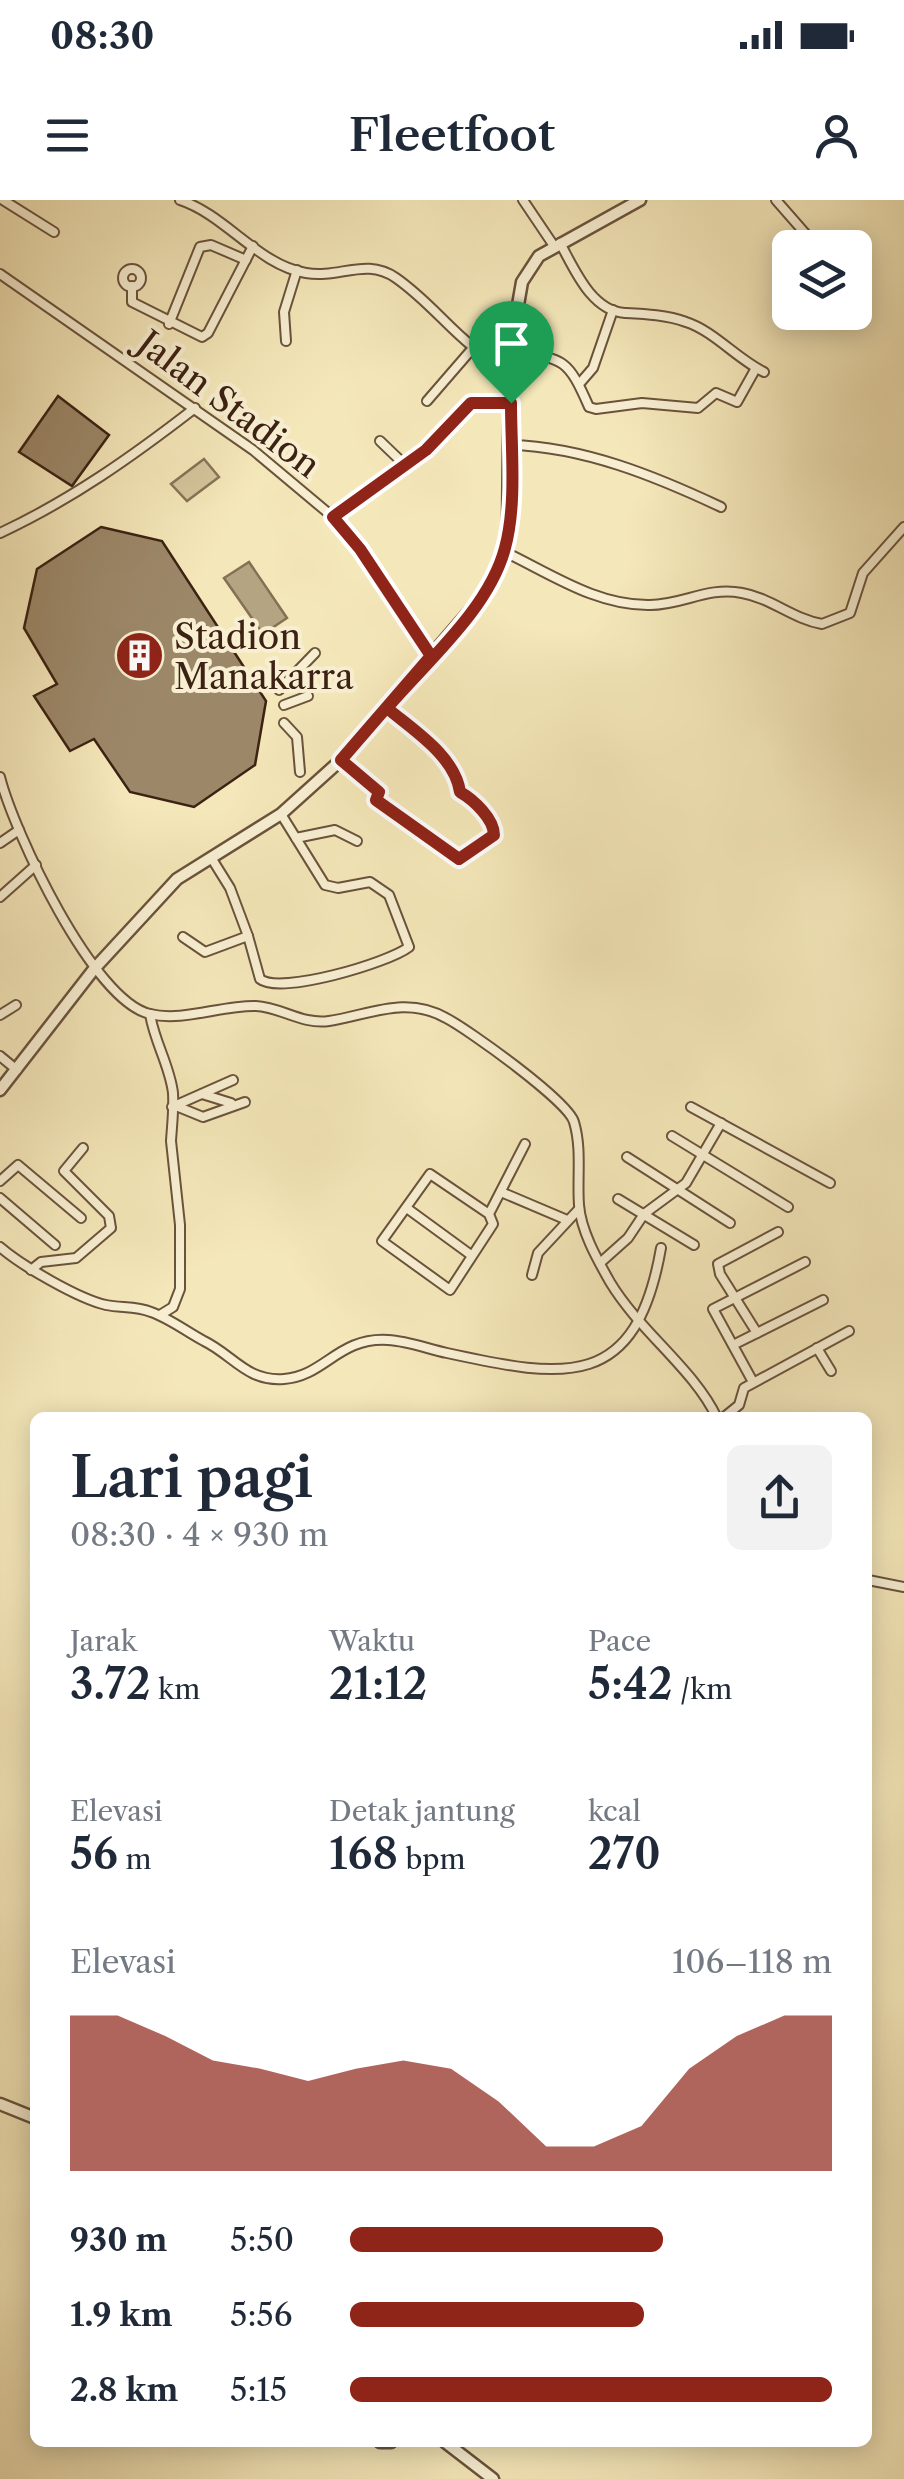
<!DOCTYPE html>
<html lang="id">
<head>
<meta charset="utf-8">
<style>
  body { margin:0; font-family:"Libre Caslon Text",serif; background:#f2f2f3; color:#1f2937; height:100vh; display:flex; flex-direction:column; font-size:38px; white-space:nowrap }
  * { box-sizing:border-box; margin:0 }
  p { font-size:32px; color:#747a83 }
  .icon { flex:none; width:55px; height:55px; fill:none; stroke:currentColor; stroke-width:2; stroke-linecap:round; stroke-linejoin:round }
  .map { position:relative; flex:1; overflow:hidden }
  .drawer { position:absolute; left:30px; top:1212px; width:842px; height:1035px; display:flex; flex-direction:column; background:#fff; border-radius:15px; box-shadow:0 5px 25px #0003 }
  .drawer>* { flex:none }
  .buttons { position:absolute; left:772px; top:30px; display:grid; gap:20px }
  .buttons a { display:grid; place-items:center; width:100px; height:100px; border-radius:15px; background:#fff; box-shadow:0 5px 25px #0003; font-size:50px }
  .pin { position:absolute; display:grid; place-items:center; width:85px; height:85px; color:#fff; margin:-102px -42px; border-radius:50% 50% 50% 0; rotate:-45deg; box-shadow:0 0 10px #0007 }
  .pin .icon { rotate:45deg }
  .round { display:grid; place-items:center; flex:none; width:105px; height:105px; border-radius:15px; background:#f2f2f3 }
  .overview { display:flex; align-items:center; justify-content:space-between; height:170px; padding:0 40px }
  h1 { font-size:55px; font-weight:600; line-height:75px }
  .stats { display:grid; grid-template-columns:repeat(3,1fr); gap:15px; height:170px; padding:10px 40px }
  .stats div { display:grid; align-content:center }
  .stats b { font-size:42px; font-weight:600 }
  .stats small { font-size:28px; font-weight:400 }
  .stats p { font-size:28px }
  .chart { height:280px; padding:20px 40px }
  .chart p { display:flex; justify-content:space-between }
  .chart svg { width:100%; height:180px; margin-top:10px; fill:#8f2418; opacity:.7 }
  ul { padding:0 40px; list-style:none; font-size:32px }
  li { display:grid; grid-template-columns:160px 120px 1fr; align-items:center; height:75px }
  li i { height:25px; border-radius:12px; background:#8f2418 }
  .status { display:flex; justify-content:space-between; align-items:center; height:70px; padding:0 50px; background:#fff; direction:ltr }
  .status svg { height:28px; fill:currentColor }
  header { display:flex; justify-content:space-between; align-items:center; height:130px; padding:0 40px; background:#fff; font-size:45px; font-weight:600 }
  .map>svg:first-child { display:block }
  .green { fill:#d5c69d; stroke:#887458; stroke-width:2.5 }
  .water { fill:#b5a481; stroke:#857055; stroke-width:2.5 }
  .building { fill:#9c8869; stroke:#3c2213; stroke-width:2.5 }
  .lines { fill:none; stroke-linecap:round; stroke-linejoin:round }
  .minor-casing { stroke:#6a533c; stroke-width:12 }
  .tertiary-casing { stroke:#6a533c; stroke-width:15 }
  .minor { stroke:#f8efd2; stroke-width:8 }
  .tertiary { stroke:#f8efd2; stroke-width:10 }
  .route-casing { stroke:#fff; stroke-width:20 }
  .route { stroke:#8f2418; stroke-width:12 }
  .labels { text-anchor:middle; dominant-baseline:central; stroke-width:8; stroke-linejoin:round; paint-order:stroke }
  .street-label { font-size:35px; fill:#3c2213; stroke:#f8efd2 }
  .poi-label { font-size:35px; fill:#3c2213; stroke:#f8efd2; text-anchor:start }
</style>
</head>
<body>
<div class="status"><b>08:30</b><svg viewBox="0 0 49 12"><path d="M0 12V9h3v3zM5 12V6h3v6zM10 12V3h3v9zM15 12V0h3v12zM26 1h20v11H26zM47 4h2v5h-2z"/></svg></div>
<header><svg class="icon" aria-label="menu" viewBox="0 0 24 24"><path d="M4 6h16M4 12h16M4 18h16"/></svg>Fleetfoot<svg class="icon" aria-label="person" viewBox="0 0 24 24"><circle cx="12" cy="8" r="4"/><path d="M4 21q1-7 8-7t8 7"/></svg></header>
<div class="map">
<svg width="904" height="2279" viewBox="0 0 904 2279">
  <rect width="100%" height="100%" fill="#f4e7b9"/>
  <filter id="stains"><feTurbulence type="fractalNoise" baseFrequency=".002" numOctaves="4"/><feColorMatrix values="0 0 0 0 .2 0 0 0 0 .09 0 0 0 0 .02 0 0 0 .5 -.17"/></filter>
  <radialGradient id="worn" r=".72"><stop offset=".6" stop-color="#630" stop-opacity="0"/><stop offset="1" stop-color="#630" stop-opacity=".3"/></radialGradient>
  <path class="green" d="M204,259L219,277L187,301L171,284Z"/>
  <path class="water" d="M249,362L287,418L263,434L224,378Z"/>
  <g class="building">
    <path d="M58,196L109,235L72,286L19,252Z"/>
    <path d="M101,327L162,341L266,501L255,565L194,607L130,592L94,539L70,551L34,496L57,484L24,428L37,369Z"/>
  </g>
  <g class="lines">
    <defs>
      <g id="minor">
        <path d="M3,0L54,32"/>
        <path d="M180,0C226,15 258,65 306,73C339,79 366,57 396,78C439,108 460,147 510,170"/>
        <path d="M523,0L554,46"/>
        <path d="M776,0L818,48"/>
        <path d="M560,43C574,68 591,111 625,113C645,114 667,115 686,122C714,131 737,159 764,172"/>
        <circle cx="132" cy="78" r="9"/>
        <path d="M0,74L253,250L333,317L360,349L431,456"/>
        <path d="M132,86V102L202,137L208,133L253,46"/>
        <path d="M169,124L200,47L211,45L246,60"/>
        <path d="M286,141L284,112L297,70"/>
        <path d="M510,151C564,159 567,157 589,207L596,209L642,203L698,208L716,193L737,202L756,168"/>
        <path d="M580,183L593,168L613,110"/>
        <path d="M427,201L472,149"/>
        <path d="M380,241L406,266"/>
        <path d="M511,245C584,247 655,276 721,307"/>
        <path d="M333,317C385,285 429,247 471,203H511"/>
        <path d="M0,333C71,300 133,256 195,208"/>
        <path d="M505,352C551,374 597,406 650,405C683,405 708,386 742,393C771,398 793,419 822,424L850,413L863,373L904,327"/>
        <path d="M279,490L315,453"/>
        <path d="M284,505L308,496"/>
        <path d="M284,523L297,537L300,572"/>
        <path d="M341,560L379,592L376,601L459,659L495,635C494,619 474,600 460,592C455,556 413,530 387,508"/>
        <path d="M0,577C14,632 93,801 150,814C183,822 222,805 256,806C281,807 302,825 329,821C369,815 406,795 446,818C469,830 568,901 574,922C582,949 577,977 579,1005C581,1031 597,1059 610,1082C640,1132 694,1169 717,1218"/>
        <path d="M296,638L335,630L357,641"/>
        <path d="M0,643L19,630"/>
        <path d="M0,697L36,665"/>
        <path d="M248,736L260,779C280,795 388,763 409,747L389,695L370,682L338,688L325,685L281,614"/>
        <path d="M183,737L205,752L248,736L230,688L212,659"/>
        <path d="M150,814C154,841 170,866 173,893C174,910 172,925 171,941L180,1025V1089L173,1107L160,1115"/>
        <path d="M0,815L16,805"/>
        <path d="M0,856L17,870"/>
        <path d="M202,894L231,903"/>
        <path d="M176,906L203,917L245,902"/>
        <path d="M172,907L233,880"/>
        <path d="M691,907L830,983"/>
        <path d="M672,936L788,1007"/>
        <path d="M627,957L730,1023"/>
        <path d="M0,981L18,965L81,1018"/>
        <path d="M501,992L567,1020"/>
        <path d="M0,998L55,1045"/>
        <path d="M618,999L694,1045"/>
        <path d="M408,1009L471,1055"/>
        <path d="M489,1014L430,974L382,1041L450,1090L493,1024L489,1014L525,944"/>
        <path d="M0,1047C22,1066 79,1099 106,1105C121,1108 137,1106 151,1112C169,1118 187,1132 204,1141C233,1155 247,1182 284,1179C325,1176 338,1137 388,1140C408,1141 428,1149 447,1153C566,1179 636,1191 661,1048"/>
        <path d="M600,1063L628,1038L644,1014L686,983L721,923"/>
        <path d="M31,1070L41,1062L76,1058L111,1028L109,1016L64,971L83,948"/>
        <path d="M532,1075L538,1053L579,1009"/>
        <path d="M757,1133L720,1074L718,1064L778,1032"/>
        <path d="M733,1145L823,1100"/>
        <path d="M817,1148L831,1171"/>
        <path d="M753,1182L713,1109L805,1062"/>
        <path d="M723,1218L739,1205L744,1188L849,1131"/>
        <path d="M868,1380L904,1387"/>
      </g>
      <g id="tertiary">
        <path d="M0,890L94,769L177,679L281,614L341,560L475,405L497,370L508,333L510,151L522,82L539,56L640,0"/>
        <path d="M0,1904L35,1918"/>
        <path d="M380,2242H391"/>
        <path d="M445,2242L493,2279"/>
      </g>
    </defs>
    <use href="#minor" class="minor-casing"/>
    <use href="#tertiary" class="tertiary-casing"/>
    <use href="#minor" class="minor"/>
    <use href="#tertiary" class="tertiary"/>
  </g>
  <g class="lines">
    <defs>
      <path id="route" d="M511,203H471L426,250L333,317L360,349L431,456L341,560L379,592L376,600L459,659L494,635C494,619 474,600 460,592C455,556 413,530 387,508C426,462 489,409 505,348C517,304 511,249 511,203"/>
    </defs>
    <use href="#route" class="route-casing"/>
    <use href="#route" class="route"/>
  </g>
  <defs>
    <symbol id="building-disc" viewBox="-11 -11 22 22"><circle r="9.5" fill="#8f2418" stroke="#f8efd2"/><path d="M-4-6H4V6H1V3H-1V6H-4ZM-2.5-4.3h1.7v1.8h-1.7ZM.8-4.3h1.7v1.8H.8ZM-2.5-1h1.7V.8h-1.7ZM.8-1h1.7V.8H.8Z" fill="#fff"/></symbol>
  </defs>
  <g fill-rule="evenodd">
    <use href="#building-disc" x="112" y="428" width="55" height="55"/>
  </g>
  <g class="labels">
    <g class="street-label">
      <text transform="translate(229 204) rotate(37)">Jalan Stadion</text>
    </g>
    <g class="poi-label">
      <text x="174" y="436">Stadion<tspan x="174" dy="40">Manakarra</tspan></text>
    </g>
  </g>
  <rect width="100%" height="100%" filter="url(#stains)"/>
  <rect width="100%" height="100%" fill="url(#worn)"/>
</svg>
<div class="buttons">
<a><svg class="icon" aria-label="layers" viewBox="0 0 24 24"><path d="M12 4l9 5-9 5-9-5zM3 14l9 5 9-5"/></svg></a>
</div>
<div class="pin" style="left:511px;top:203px;background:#1e9e55"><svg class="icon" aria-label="arrive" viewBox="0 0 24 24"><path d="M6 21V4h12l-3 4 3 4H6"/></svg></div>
<section class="drawer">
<div class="overview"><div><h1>Lari pagi</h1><p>08:30 · 4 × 930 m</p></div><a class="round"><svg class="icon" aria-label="share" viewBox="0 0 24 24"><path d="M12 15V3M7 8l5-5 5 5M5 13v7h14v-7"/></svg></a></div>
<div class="stats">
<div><p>Jarak</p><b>3.72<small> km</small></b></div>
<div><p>Waktu</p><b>21:12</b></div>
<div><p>Pace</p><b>5:42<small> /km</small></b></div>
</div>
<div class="stats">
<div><p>Elevasi</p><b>56<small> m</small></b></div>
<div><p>Detak jantung</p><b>168<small> bpm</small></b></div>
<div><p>kcal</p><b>270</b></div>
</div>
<div class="chart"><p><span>Elevasi</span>106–118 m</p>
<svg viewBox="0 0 160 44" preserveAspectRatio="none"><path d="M0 44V6L10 6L20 11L30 17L40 19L50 22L60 19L70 17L80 19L90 27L100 38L110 38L120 33L130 19L140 11L150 6L160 6V44z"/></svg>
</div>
<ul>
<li><b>930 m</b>5:50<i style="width:65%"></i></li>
<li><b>1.9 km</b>5:56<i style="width:61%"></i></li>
<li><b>2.8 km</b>5:15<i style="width:100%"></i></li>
</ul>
</section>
</div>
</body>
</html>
